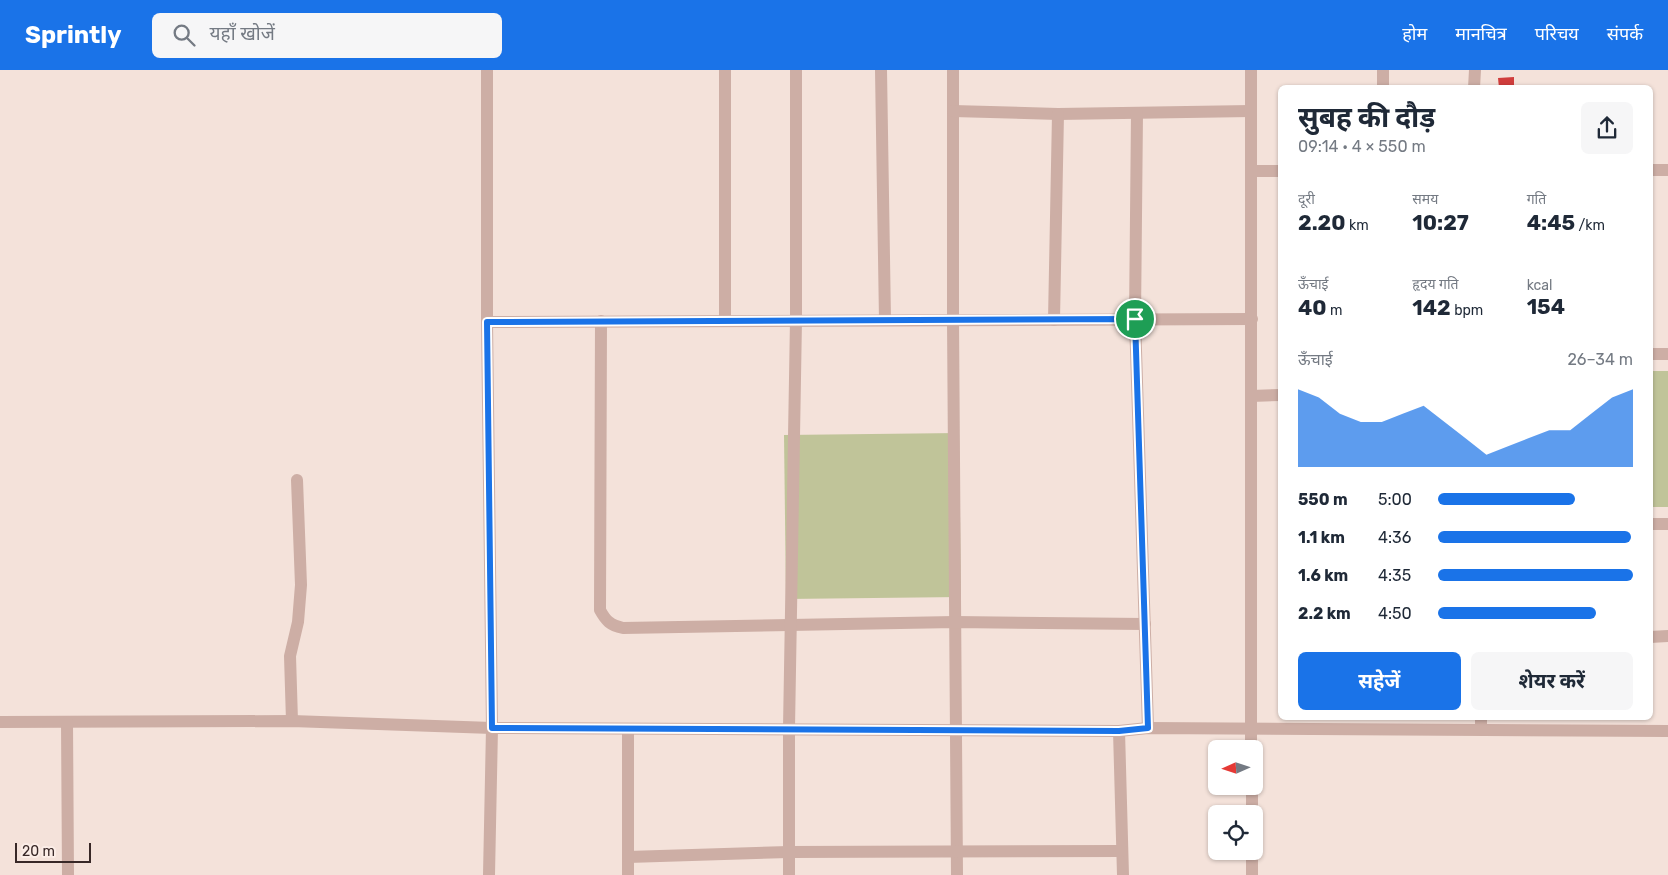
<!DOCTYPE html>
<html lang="hi">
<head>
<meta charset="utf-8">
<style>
  body { margin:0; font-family:Rubik,"Noto Sans Devanagari",sans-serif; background:#f6f6f7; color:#1f2937; height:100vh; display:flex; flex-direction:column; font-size:19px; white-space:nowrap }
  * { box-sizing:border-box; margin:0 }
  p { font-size:16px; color:#747a83 }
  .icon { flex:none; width:28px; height:28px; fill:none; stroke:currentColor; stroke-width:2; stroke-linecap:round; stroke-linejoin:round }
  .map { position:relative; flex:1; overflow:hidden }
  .panel { position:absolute; left:1278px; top:15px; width:375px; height:635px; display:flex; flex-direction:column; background:#fff; border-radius:8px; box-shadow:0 1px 4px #0004 }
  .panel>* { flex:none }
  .needle { width:32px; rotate:267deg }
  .buttons { position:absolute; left:1208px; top:670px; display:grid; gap:10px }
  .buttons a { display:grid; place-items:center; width:55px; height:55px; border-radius:8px; background:#fff; box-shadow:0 1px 4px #0004; font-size:25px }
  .scale { position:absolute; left:15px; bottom:12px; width:76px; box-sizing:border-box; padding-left:5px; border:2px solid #382827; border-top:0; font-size:14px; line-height:18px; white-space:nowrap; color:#382827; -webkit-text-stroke:4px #fbede7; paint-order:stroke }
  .pin { position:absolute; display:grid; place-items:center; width:42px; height:42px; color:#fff; margin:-21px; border:2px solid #fff; border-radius:50%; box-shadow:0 1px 5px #0007 }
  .round { display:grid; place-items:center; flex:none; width:52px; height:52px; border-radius:8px; background:#f6f6f7 }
  .overview { display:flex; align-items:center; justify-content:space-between; height:85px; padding:0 20px }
  h1 { font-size:28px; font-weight:700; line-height:38px }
  .stats { display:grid; grid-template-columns:repeat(3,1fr); gap:8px; height:85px; padding:5px 20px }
  .stats div { display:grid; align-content:center }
  .stats b { font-size:21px; font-weight:700 }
  .stats small { font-size:14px; font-weight:400 }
  .stats p { font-size:14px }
  .chart { height:140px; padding:10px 20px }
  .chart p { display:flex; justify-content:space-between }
  .chart svg { width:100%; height:90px; margin-top:5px; fill:#1a73e8; opacity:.7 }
  .button { display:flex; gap:10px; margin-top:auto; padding:10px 20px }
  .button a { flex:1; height:58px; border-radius:8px; background:#1a73e8; color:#fff; font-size:20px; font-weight:700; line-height:58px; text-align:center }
  .button a+a { background:#f6f6f7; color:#1f2937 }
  ul { padding:0 20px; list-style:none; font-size:16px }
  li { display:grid; grid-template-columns:80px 60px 1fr; align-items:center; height:38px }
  li i { height:12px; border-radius:6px; background:#1a73e8 }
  header { display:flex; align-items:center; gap:30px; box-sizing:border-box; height:70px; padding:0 25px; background:#1a73e8; color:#fff }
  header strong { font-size:24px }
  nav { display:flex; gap:28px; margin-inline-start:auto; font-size:18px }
  .search { width:350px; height:45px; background:#f6f6f7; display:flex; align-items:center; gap:12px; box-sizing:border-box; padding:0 18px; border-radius:8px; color:#747a83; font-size:19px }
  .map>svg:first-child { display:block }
  .green { fill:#c0c499 }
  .building { fill:#d03d3c }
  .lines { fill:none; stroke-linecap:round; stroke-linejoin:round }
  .minor { stroke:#cdaea5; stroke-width:12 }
  .tertiary { stroke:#cdaea5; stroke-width:12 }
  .route-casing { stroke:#fff; stroke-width:10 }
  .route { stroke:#1a73e8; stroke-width:6 }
</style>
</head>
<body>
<header>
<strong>Sprintly</strong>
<div class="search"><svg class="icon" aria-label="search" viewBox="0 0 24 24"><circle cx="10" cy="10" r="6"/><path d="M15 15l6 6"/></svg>यहाँ खोजें</div>
<nav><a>होम</a><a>मानचित्र</a><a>परिचय</a><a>संपर्क</a></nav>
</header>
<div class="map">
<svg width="1668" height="805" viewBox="0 0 1668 805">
  <rect width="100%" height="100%" fill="#f4e2da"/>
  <g class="green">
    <rect x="1650" y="301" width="18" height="136"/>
    <path d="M959,363L961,527L786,529L784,365Z"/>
  </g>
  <path class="building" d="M1514,7V17L1499,18L1498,8Z"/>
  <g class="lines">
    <g class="minor">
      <path d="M881,0L885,250"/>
      <path d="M953,0V250L957,805"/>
      <path d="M1383,18V0"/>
      <path d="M1474,18L1475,0"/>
      <path d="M953,41L1058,44L1251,41"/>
      <path d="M1137,43L1135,249L1148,658"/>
      <path d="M1650,100H1668"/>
      <path d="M1251,101H1280"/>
      <path d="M1054,250L1058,44"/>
      <path d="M601,251L600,540C606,551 610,555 623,558L955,552L1145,554"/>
      <path d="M725,251V0"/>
      <path d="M487,252L1252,249"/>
      <path d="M1650,284H1668"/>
      <path d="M1251,326L1280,325"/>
      <path d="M1650,454H1668"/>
      <path d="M1650,567L1668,566"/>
      <path d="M1481,648V660"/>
      <path d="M292,651L290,586L298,552L301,515L297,410"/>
      <path d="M0,652L292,651L492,658L1119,661L1148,658L1668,661"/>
      <path d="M67,652L68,805"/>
      <path d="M628,659V805"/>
      <path d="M1119,661L1123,805"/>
      <path d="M628,787L789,782L1122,781"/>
      <path d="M789,805V658L796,250V0"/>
    </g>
    <g class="tertiary">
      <path d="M487,0V252L492,658L489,805"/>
      <path d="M1251,0V679"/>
      <path d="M1252,716V744"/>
      <path d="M1252,781V805"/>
    </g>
  </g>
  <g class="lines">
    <defs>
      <path id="route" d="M1135,249L1148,658L1119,661L492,658L487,252Z"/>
    </defs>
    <use href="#route" class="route-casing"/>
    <use href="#route" class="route"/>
  </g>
</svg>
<div class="buttons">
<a><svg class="needle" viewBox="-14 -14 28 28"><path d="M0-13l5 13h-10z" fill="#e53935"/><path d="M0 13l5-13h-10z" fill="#747a83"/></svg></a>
<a><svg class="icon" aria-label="locate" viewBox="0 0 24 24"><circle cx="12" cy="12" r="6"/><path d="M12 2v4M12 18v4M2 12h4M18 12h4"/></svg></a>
</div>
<div class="scale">20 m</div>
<div class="pin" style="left:1135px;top:249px;background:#1e9e55"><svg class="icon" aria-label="arrive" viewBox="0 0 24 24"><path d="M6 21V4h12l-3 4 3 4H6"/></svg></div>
<section class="panel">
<div class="overview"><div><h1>सुबह की दौड़</h1><p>09:14 · 4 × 550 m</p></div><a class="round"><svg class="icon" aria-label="share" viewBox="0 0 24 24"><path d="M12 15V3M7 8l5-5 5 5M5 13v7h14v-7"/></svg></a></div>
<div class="stats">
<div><p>दूरी</p><b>2.20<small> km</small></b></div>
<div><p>समय</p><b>10:27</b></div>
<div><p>गति</p><b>4:45<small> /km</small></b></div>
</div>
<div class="stats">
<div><p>ऊँचाई</p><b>40<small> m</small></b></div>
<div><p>हृदय गति</p><b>142<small> bpm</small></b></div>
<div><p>kcal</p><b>154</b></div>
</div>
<div class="chart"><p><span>ऊँचाई</span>26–34 m</p>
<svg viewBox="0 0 160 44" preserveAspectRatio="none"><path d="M0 44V6L10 10L20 18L30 22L40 22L50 18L60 14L70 22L80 30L90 38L100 34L110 30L120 26L130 26L140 18L150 10L160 6V44z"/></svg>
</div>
<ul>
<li><b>550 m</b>5:00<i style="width:70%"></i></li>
<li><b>1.1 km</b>4:36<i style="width:99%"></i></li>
<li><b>1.6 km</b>4:35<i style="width:100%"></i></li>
<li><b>2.2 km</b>4:50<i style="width:81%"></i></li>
</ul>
<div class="button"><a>सहेजें</a><a>शेयर करें</a></div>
</section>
</div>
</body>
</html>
